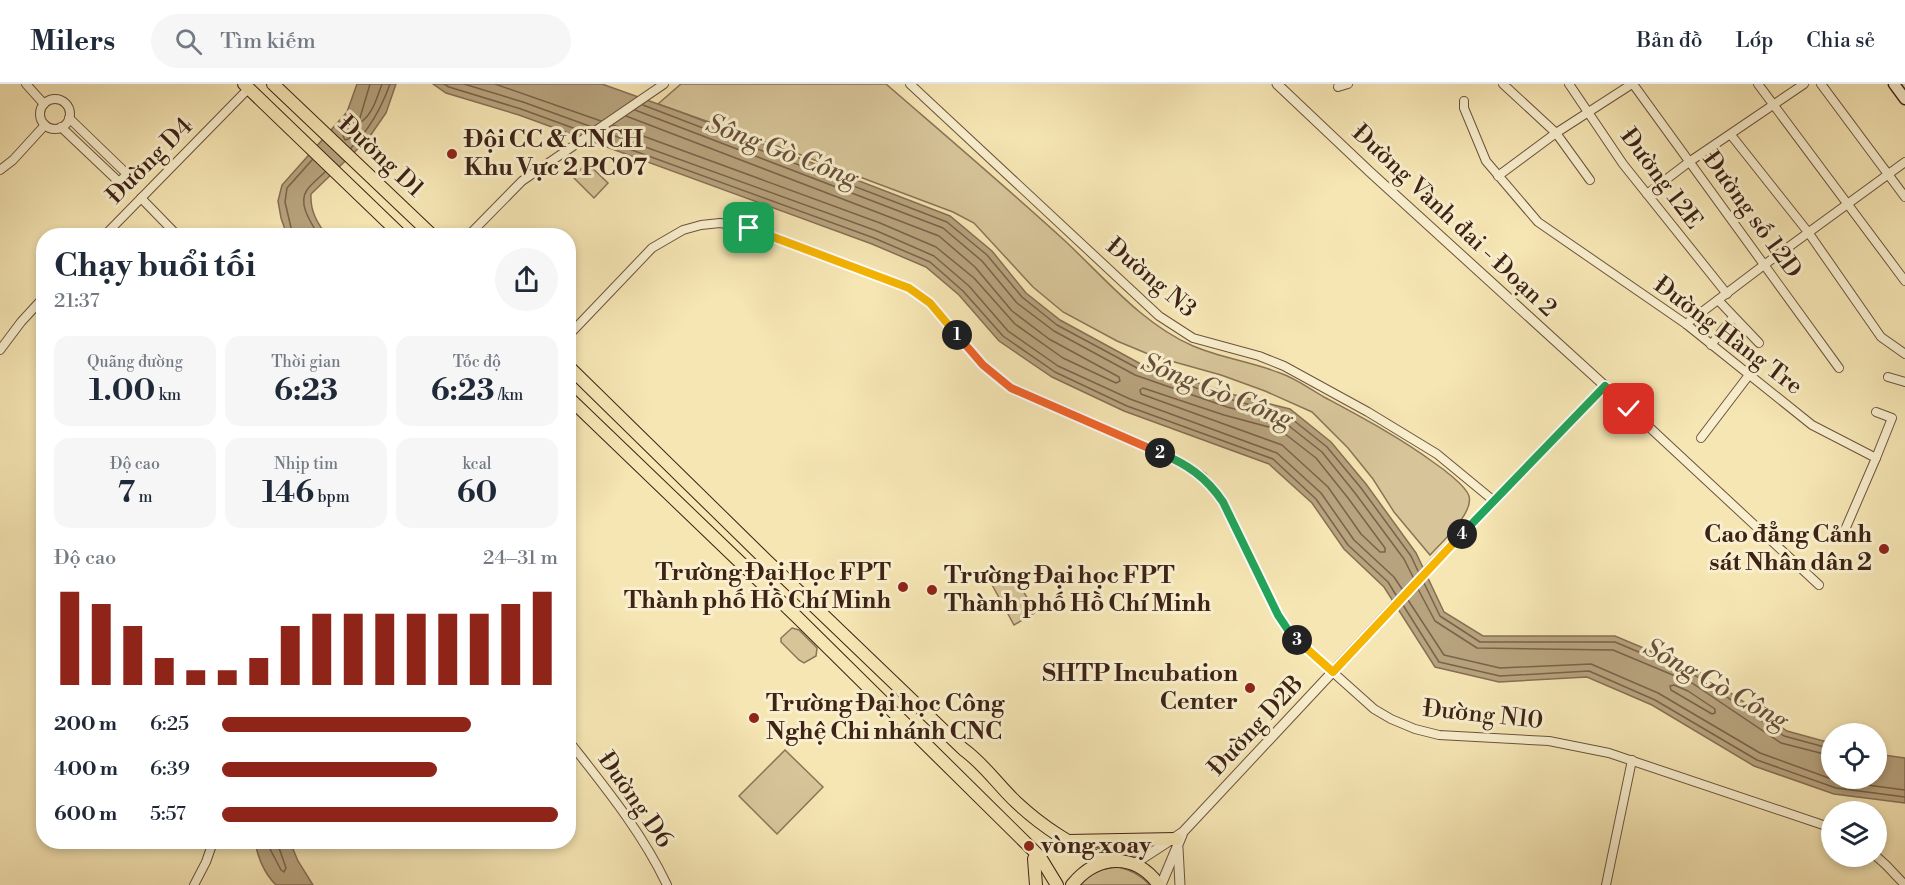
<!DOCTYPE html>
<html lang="vi">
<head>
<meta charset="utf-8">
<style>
  body { margin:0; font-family:"Libre Bodoni",serif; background:#f6f6f7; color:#1f2937; height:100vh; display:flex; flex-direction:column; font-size:22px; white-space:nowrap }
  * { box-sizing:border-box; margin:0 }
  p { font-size:20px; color:#747a83 }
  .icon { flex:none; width:33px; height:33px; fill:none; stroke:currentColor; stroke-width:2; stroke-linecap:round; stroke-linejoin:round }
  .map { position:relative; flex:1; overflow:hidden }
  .side { position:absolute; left:36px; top:144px; width:540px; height:621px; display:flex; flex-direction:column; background:#fff; border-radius:24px; box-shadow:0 3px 9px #0003 }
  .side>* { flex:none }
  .buttons { position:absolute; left:1821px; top:639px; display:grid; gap:12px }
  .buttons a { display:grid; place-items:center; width:66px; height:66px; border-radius:50%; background:#fff; box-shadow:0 3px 9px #0003; font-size:30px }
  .pin { position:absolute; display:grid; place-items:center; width:51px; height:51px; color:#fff; margin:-26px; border-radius:12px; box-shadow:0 3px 9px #0006 }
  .km { position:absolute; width:30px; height:30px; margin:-15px; border-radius:50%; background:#222; color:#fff; font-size:16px; line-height:30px; text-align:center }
  .round { display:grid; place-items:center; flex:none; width:63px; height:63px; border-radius:32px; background:#f6f6f7 }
  .headline { display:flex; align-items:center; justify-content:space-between; height:102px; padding:0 18px }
  h1 { font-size:33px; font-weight:800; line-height:45px }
  .metrics { display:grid; grid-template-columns:repeat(3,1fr); gap:9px; height:102px; padding:6px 18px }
  .metrics div { display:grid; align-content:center; border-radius:15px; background:#f6f6f7; text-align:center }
  .metrics b { font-size:30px; font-weight:800 }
  .metrics small { font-size:16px; font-weight:400 }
  .metrics p { font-size:16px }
  .chart { height:168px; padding:12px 18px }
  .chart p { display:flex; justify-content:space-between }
  .chart svg { width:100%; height:108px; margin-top:6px; stroke:#8f2418; stroke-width:6 }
  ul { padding:0 18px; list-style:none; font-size:20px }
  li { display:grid; grid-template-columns:96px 72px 1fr; align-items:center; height:45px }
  li i { height:15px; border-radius:8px; background:#8f2418 }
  header { display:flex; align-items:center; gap:36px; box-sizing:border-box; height:84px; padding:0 30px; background:#fff; border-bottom:2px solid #e0e1e3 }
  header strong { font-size:28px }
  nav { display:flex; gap:33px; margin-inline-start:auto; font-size:21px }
  .search { width:420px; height:54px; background:#f6f6f7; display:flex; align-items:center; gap:15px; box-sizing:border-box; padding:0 21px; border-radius:33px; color:#747a83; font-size:22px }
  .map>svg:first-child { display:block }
  .green { fill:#d7c599; stroke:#8a7458; stroke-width:1.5 }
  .water { fill:#b7a37e; stroke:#866f54; stroke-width:1.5 }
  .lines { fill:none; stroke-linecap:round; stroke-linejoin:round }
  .shore { stroke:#7a624a; stroke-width:1.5 }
  .minor-casing { stroke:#6b533e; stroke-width:10 }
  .tertiary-casing { stroke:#6b533e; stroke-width:11 }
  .secondary-casing { stroke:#3d2216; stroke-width:13 }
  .primary-casing { stroke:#3d2216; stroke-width:14 }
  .minor { stroke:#f9efce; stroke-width:8 }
  .tertiary { stroke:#f9efce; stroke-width:9 }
  .secondary { stroke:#f9efce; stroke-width:10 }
  .primary { stroke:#f6e6b4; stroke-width:12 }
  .split-1-casing { stroke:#fff; stroke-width:12 }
  .split-2-casing { stroke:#fff; stroke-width:12 }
  .split-3-casing { stroke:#fff; stroke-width:12 }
  .split-4-casing { stroke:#fff; stroke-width:12 }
  .split-5-casing { stroke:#fff; stroke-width:12 }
  .split-1 { stroke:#f5b400; stroke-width:8 }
  .split-2 { stroke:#f0652b; stroke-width:8 }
  .split-3 { stroke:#22a559; stroke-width:8 }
  .split-4 { stroke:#f5b400; stroke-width:8 }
  .split-5 { stroke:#22a559; stroke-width:8 }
  .poi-dot { fill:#8f2418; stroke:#f9efce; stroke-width:2 }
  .labels { text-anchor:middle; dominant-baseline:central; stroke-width:6; stroke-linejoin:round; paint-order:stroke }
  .poi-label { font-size:24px; font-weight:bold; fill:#3d2216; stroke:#f9efce; text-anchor:start }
  .street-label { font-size:24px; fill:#3d2216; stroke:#f9efce }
  .water-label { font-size:26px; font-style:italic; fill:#684f3a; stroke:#f9efce }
</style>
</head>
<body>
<header>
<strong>Milers</strong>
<div class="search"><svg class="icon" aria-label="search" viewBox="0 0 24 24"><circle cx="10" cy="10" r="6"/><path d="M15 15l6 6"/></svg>Tìm kiếm</div>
<nav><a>Bản đồ</a><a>Lớp</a><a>Chia sẻ</a></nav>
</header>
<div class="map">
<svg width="1905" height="801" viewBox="0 0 1905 801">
  <rect width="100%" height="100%" fill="#f6e6b4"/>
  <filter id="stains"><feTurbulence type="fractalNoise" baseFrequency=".00333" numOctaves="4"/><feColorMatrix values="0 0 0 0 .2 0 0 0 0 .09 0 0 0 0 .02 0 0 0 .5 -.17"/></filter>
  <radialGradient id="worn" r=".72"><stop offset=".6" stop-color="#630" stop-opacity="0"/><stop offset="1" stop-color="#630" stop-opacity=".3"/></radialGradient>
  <g class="green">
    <path d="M681,0H886C946,52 1006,103 1064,156C1104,193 1142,240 1193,262C1221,274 1252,278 1280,289C1295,294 1310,305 1324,313C1361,333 1399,353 1433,378C1442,384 1466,402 1469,412C1474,429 1441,459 1430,471L1394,428L1373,395L1348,364L1312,328L1265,307L1221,291L1153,272L1117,257L1063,228L1033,203L974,139L953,128L780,63L658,20Z"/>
    <path d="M587,79L608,99L594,114L573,93Z"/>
    <path d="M1010,486L1036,528L1014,541L990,497Z"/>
    <path d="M792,544L799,546L817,564L816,572L804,579L799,576L781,558V554Z"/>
    <path d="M785,666L823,703L777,750L739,712Z"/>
    <path d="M1163,758C1156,762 1149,767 1142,770C1126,776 1103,768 1090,760Z"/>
    <path d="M1119,783C1132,787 1141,791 1150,801H1080C1091,788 1103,784 1119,783Z"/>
  </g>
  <g class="water">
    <path d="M357,0H396L386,29L368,55L311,110C310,127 317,138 326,151H287L281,134L278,117L282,101L347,28Z"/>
    <path d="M433,0H602L683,29L950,132L992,167L1026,209L1060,236L1139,279L1231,310L1290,325L1331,358L1366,400L1416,469L1444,528L1483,552H1615L1698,587L1787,647L1831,659L1832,694H1876L1877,670L1905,674V719L1834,710L1754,682L1652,621L1587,593L1499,598L1435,583L1384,503L1344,465L1312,419L1269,380L1124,327L1052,293L999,257L959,211L926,183L872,160L519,31L446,9Z"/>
    <path d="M255,758H290L298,777L313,801H276C265,790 258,774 255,758Z"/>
  </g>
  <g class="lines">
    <g class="shore">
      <path d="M370,0L359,37H356L343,52L345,56C351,55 361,45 361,38C373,30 377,13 382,0"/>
      <path d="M444,0L449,3L521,25L584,48"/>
      <path d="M464,0L523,18L592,43"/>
      <path d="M495,0L601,37"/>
      <path d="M643,21L947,138L987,171L1022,213L1057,241L1137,284L1229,315L1287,331L1327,363L1361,404L1411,472L1418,487"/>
      <path d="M635,26L943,144L982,177L1017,219L1054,247L1135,291L1227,323L1284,338L1322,368L1355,409L1404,475L1413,493"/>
      <path d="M613,41L880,139L936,163L974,194L1015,240L1063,274L1116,299L1120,297L1119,293L1049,255L1012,227L975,183L939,152L626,32"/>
      <path d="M604,48L877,147L934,172L969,202L1008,247L1058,282L1130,315L1277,369L1321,409L1354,456L1394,493L1402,505"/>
      <path d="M596,53L874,154L930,178L963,207L1003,252L1055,288L1127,322L1273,375L1316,415L1348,461L1388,498L1396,511"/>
      <path d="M351,64C370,45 381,25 390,0"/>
      <path d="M293,152L285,118L287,104L312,76"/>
      <path d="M319,152C312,140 297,120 307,106C312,99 319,94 325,88"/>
      <path d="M1143,304L1224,331L1280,346L1316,374L1348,414L1385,464V468H1380L1361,450L1328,403L1282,361L1141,310L1140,306Z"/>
      <path d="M1424,499L1440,532L1480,558H1615L1696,592L1784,652L1832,665"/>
      <path d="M1418,505L1435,537L1477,564L1613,566L1692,599L1781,659L1832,672"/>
      <path d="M1408,516L1444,571L1500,584L1591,580L1658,609L1760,669L1837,697L1905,706"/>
      <path d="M1403,521L1439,578L1500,592L1589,587L1655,616L1757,676L1836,704L1905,713"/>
      <path d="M1674,601L1688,607L1715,625V629L1712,630L1671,606L1670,602Z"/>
      <path d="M269,758L270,765L281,786L284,788L286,784L277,758"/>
    </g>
    <defs>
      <g id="minor">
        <path d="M26,0L44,20"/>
        <path d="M910,0L1159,232L1193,254L1259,272L1284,282L1368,328L1437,370L1494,417"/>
        <path d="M1503,0L1556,49L1590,96"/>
        <path d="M1569,0L1623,80L1727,210"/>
        <path d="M1633,0L1839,284"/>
        <path d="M1758,0L1905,197"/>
        <path d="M1821,0L1905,113"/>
        <path d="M1338,3L1348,0"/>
        <circle cx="55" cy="30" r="15"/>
        <path d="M1464,17V24L1486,77L1538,138L1686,240L1812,341L1876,374L1841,455"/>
        <path d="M61,43L119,98L127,90L69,34"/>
        <path d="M1731,51L1808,148L1881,253L1905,270"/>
        <path d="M0,86L13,76L45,41"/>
        <path d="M1498,92L1556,49L1632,0"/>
        <path d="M1647,110L1689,78L1804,0"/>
        <path d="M141,114L178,152"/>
        <path d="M104,152L249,4"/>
        <path d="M468,152L522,97L664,0"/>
        <path d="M1718,216L1759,259"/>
        <path d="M1686,240L1764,181L1905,78"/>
        <path d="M568,252L652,164L683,146L701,141L720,139L749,144L909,204L930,219L983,281L1011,304L1178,377L1203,393L1223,418L1278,531L1288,546L1298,557L1374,625L1391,635L1415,645L1439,651L1549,657L1609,669L1832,744"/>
        <path d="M1711,261L1733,233"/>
        <path d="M0,266L21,238L44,213"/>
        <path d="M1888,293L1905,298"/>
        <path d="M1605,302L1819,501"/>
        <path d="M1876,328L1892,334L1876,374"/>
        <path d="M1701,354L1749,291"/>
        <path d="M568,656C604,702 642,748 667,801"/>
        <path d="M1876,772L1886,781L1905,801"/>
        <path d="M194,801L206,778L213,758"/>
        <path d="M1606,801L1632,676"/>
      </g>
      <g id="tertiary">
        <path d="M1178,764L1180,801"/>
        <path d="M1134,780L1183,748L1439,474L1605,302L1370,88L1277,0"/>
        <path d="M1161,801L1182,751"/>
      </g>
      <path id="secondary" d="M1894,0L1905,15"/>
      <g id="primary">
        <path d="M244,0L402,152"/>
        <path d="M273,0L433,152"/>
        <path d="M568,282L767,477L963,665C984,680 998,701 1016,718C1045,745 1071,760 1106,778"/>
        <path d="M568,313L797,533L1040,773L1057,801"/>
        <path d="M1067,757L1176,755"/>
        <path d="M1034,775L1036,801"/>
        <path d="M1072,801C1097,770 1135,768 1159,801"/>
      </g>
    </defs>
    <use href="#minor" class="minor-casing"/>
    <use href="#tertiary" class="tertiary-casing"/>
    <use href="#secondary" class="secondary-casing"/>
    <use href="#primary" class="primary-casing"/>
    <use href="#minor" class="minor"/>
    <use href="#tertiary" class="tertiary"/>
    <use href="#secondary" class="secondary"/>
    <use href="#primary" class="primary"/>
  </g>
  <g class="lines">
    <defs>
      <path id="split-1" d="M749,144L909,204L930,219L957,251"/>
      <path id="split-2" d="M957,251L983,281L1011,304L1160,369"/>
      <path id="split-3" d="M1160,369C1187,380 1206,393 1223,418L1278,531L1288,546L1297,556"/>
      <path id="split-4" d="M1297,556L1333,588L1462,450"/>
      <path id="split-5" d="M1462,450L1605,302L1629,325"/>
    </defs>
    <use href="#split-1" class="split-1-casing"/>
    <use href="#split-2" class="split-2-casing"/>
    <use href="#split-3" class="split-3-casing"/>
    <use href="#split-4" class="split-4-casing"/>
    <use href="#split-5" class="split-5-casing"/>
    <use href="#split-1" class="split-1"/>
    <use href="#split-2" class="split-2"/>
    <use href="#split-3" class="split-3"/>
    <use href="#split-4" class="split-4"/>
    <use href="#split-5" class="split-5"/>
  </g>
  <g class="poi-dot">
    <circle cx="452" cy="70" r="6"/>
    <circle cx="1884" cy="465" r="6"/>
    <circle cx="903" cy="503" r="6"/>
    <circle cx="932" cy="506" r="6"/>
    <circle cx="1250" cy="604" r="6"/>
    <circle cx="754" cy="634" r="6"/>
    <circle cx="1029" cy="762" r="6"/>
  </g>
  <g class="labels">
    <g class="poi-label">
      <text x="464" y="56">Đội CC &amp; CNCH<tspan x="464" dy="28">Khu Vực 2 PC07</tspan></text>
      <text x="1872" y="451" text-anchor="end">Cao đẳng Cảnh<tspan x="1872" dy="28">sát Nhân dân 2</tspan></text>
      <text x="891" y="489" text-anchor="end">Trường Đại Học FPT<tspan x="891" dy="28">Thành phố Hồ Chí Minh</tspan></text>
      <text x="944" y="492">Trường Đại học FPT<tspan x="944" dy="28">Thành phố Hồ Chí Minh</tspan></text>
      <text x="1238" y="590" text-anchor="end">SHTP Incubation<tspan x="1238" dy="28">Center</tspan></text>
      <text x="766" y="620">Trường Đại học Công<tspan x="766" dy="28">Nghệ Chi nhánh CNC</tspan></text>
      <text x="1041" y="762">vòng xoay</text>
    </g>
    <g class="street-label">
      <text transform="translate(381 73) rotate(43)">Đường D1</text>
      <text transform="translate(150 77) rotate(-45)">Đường D4</text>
      <text transform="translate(1661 95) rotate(53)">Đường 12E</text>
      <text transform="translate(1752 131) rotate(54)">Đường số 12D</text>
      <text transform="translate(1454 137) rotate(43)">Đường Vành đai - Đoạn 2</text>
      <text transform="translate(1151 194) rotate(40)">Đường N3</text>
      <text transform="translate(1728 252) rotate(37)">Đường Hàng Tre</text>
      <text transform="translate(1483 631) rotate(6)">Đường N10</text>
      <text transform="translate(1256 642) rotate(-47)">Đường D2B</text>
      <text transform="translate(635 716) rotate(55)">Đường D6</text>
    </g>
    <g class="water-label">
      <text transform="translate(782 67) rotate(21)">Sông Gò Công</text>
      <text transform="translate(1217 307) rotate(22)">Sông Gò Công</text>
      <text transform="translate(1716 600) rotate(29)">Sông Gò Công</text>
    </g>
  </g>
  <rect width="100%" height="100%" filter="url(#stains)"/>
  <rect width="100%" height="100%" fill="url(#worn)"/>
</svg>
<div class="buttons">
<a><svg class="icon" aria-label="locate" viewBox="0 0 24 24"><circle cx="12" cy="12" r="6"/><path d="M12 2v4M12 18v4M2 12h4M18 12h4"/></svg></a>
<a><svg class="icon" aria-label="layers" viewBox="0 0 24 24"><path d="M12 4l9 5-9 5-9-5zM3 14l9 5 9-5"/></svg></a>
</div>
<div class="pin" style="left:749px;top:144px;background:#1e9e55"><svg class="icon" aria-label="arrive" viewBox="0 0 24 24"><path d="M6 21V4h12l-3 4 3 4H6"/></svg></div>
<div class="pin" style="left:1629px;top:325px;background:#d93025"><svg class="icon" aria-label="check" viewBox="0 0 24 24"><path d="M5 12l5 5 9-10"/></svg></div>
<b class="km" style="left:957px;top:251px">1</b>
<b class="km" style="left:1160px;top:369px">2</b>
<b class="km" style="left:1297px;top:556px">3</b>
<b class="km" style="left:1462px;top:450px">4</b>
<section class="side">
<div class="headline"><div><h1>Chạy buổi tối</h1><p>21:37</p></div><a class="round"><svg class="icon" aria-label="share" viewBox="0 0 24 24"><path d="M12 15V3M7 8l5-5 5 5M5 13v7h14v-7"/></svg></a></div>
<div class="metrics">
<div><p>Quãng đường</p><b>1.00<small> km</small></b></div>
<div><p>Thời gian</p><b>6:23</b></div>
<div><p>Tốc độ</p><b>6:23<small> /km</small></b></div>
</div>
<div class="metrics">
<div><p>Độ cao</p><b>7<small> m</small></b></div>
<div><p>Nhịp tim</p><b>146<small> bpm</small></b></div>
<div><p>kcal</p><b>60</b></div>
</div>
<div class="chart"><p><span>Độ cao</span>24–31 m</p>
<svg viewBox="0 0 160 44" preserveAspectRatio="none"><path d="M5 44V6M15 44V11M25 44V20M35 44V33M45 44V38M55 44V38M65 44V33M75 44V20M85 44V15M95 44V15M105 44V15M115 44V15M125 44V15M135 44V15M145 44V11M155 44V6"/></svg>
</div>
<ul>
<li><b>200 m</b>6:25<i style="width:74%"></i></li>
<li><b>400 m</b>6:39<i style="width:64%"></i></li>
<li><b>600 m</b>5:57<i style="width:100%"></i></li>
</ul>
</section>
</div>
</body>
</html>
